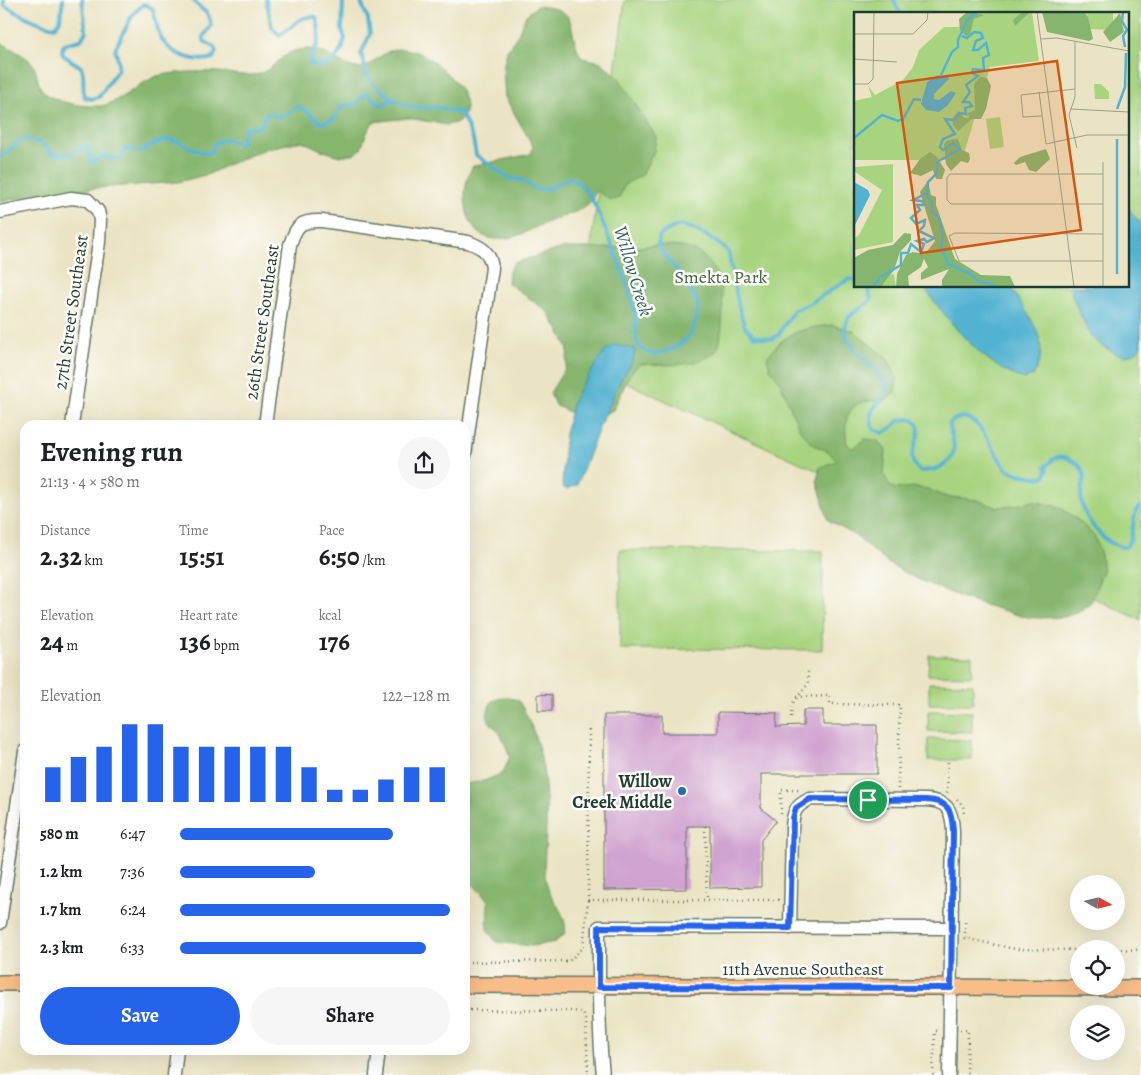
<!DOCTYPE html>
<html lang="en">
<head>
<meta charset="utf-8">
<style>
  body { margin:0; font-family:Alegreya,serif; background:#f6f6f6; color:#202124; height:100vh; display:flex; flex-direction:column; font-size:19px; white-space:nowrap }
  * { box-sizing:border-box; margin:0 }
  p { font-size:16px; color:#757577 }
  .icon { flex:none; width:28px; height:28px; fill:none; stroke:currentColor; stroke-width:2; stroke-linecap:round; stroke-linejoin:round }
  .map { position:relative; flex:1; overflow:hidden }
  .side { position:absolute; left:20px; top:420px; width:450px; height:635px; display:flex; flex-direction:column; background:#fff; border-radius:15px; box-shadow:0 5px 20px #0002 }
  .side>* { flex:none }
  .needle { width:32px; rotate:98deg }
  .tools { position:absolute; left:1070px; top:875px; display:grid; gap:10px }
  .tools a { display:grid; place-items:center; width:55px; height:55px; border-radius:50%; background:#fff; box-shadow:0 5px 20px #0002; font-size:25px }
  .pin { position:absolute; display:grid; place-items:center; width:42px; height:42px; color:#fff; margin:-21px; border:2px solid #fff; border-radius:50%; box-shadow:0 1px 5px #0007 }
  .round { display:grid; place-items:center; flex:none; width:52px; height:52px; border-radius:26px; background:#f6f6f6 }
  .head { display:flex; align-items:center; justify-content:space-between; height:85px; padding:0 20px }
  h1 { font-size:28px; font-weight:600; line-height:38px }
  .figures { display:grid; grid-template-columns:repeat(3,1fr); gap:8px; height:85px; padding:5px 20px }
  .figures div { display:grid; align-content:center }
  .figures b { font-size:25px; font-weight:600 }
  .figures small { font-size:14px; font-weight:400 }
  .figures p { font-size:14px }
  .chart { height:140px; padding:10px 20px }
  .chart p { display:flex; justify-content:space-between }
  .chart svg { width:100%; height:90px; margin-top:5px; stroke:#2563eb; stroke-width:6 }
  .primary-button { display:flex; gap:10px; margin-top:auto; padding:10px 20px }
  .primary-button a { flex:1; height:58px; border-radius:30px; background:#2563eb; color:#fff; font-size:20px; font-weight:600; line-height:58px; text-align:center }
  .primary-button a+a { background:#f6f6f6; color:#202124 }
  ul { padding:0 20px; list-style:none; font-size:16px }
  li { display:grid; grid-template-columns:80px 60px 1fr; align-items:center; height:38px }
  li i { height:12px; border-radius:6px; background:#2563eb }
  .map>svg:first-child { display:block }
  .green { fill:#a8d480; stroke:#64885a; fill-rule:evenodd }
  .forest { fill:#86b66e; stroke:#527a51 }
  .water { fill:#53b2d1; stroke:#397882 }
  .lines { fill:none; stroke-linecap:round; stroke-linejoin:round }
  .stream { stroke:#53b2d1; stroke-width:4 }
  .building { fill:#d0a2d0 }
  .minor-casing { stroke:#676; stroke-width:15 }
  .major-casing { stroke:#676; stroke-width:18 }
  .path { stroke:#676; stroke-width:2.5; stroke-dasharray:1 4; stroke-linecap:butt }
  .minor { stroke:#fff; stroke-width:12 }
  .major { stroke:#f8bd89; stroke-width:15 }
  .route-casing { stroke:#fff; stroke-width:10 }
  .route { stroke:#2563eb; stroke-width:6 }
  .poi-dot { fill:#1f6fb2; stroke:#fdfcf7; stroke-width:2 }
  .labels { text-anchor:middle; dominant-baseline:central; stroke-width:5; stroke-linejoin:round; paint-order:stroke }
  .park-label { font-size:18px; fill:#416347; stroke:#fdfcf7 }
  .street-label { font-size:18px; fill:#1f3d34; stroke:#fdfcf7 }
  .poi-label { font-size:18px; font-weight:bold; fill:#1f3d34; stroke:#fdfcf7; text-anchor:end }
  .water-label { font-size:19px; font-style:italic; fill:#2f6063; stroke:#fdfcf7 }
  .inset-river { fill:none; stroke:#53b2d1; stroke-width:2.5 }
  .inset-road { fill:none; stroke:#99a18a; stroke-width:1 }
  .view { fill:#d45610; fill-opacity:0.15; stroke:#d45610; stroke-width:2.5 }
  .inset-edge { fill:none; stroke:#1f3d34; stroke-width:2.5 }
</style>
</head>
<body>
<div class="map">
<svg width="1141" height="1075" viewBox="0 0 1141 1075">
  <rect width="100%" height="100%" fill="#fdfcf7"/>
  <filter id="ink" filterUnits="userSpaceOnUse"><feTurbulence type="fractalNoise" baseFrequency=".02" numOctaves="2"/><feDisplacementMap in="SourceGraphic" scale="10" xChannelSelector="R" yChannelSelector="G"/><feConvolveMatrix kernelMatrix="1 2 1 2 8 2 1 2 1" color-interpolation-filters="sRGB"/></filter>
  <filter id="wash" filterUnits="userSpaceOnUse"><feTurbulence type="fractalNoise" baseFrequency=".0096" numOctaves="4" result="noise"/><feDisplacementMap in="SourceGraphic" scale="20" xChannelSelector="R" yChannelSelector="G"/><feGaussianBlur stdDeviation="1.12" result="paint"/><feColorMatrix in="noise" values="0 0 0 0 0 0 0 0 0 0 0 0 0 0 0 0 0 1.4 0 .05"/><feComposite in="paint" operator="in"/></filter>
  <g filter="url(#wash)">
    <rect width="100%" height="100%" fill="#ebe4c4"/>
    <g class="green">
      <path d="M625,0H1141V620L575,359ZM855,14H1127V286H855Z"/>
      <path d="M620,550L823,551L822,650L620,649Z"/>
      <path d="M929,655L972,656V676L928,675Z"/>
      <path d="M929,683L973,684V704H929Z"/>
      <path d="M928,711L972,712V732L928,731Z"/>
      <path d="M928,739L972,740V760H928Z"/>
    </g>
    <g class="forest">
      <path d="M537,6C584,9 564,28 582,58L601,62L619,78L656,137L654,151L642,175L625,184L619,198L611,200L597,191C594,195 591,201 588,204C577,214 559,217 545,223C527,231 519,238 498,239C468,240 461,203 467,180C468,175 471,170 473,166L531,154L533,146L505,97L503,68L507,50L517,36L526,15Z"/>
      <path d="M0,42C8,47 26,56 32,63C38,70 36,84 43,91C54,103 84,107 100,106C115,105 141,82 157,76C173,72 201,71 218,72C231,73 246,77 259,74C270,71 282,55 294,51C326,42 335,67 358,68C368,68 376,59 384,54C407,39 437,61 452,79C459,86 467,99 466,109C465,114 461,119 459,122L447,125L409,118L373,122L366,134L361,149L354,154L339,156L321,150L302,141L268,148L227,165L209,174L178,182L97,188L0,201Z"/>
      <path d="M654,245C667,246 683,245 695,251C724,265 725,306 721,333C720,338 720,347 716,351C698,369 661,364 639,364L630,374L613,410L601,416L573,414L555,405L550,393L566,367L568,350L563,338L547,311L508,283L509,271L514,263L563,248H631Z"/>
      <path d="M832,325L854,331L888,360L897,378L895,392L884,402C851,396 842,414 847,444L853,449L864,439L877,440L886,450L884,474L889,486L897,489L913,487L928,489L943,496L977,500L996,507L1013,506L1032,501L1060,507L1079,521L1095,537L1101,555L1103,571L1091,602L1080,611L1065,617L1037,618L1021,616L963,598L915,578L889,564L854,535L828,520L817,480L820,467L837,461L828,451L813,445L800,430L779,380L770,369L767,358C784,332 803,328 832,325Z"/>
      <path d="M505,697L518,700C542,737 548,786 546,829C546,847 542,868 547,886C551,899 563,910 565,924C566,927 565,932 564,935L555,942L532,946L496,942L487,929L488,901L472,883L465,879V784L484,781L503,773L510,756C507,750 505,743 502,737C494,722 480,723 492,701Z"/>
    </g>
    <g class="water">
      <path d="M1127,206L1141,224V346L1135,353L1124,356L1117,354L1102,346L1089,334L1073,298L1070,286H1127Z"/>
      <path d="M923,286H1010C1028,317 1054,340 1033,376L1024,379C983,367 947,319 923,286Z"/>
      <path d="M616,345L635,349C635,362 625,372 619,384C603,416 590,451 577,485L567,489L562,487L565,434L573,401L581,386L606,350Z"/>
    </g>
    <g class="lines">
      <g class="stream">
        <path d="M4,0V5C19,14 38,24 55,27L60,20L63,0"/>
        <path d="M82,0L86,31L81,40L64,44L62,50L63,55L81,67C86,77 81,87 85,97L91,99L99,97L118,69V60L115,49L133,14L144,4L152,8C157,18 156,33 163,41C174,56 196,63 213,58L216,52L214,47L204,41L203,37L211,26C210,9 201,12 193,0"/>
        <path d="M266,0L272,27L279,35C295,28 296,15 316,17C319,26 320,36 317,45C314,52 309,56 310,64L319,66L333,62L343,47L340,52L345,39L342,30L343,0"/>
        <path d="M360,0L368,19L370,34L361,54L364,62L365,73L374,85L394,100L407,106L424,108L437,107L461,113L473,139L476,155L508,178L522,180L537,190L550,188L570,178C575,181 581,185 585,189C594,200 598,213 604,226C617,257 628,282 635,315C638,327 631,341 643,350C656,360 677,348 687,338C695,330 698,313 697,302C696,293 667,258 660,249L658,243L660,235C666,232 672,227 678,226C692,224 718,243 728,251L739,308L745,327L754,336L772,339L778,335L794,310L809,304L849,279L855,280"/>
        <path d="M894,0L896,6L901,14"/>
        <path d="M0,155H3L23,139L41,143L52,154H69L87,145L91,163L103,156L121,159L125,148L139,152C148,147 162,138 173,140C188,144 194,153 211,153L214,144L224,139L241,144L245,127L259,128L266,114L282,117L297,106L308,112L321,123L334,119L343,105H355L366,93L380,105L394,100"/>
        <path d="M865,286L868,289L871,299C865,308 853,310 848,319C832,346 883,365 886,388C887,399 873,404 871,414C870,418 872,425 873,429L883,433C893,429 895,422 902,420C906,419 910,419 914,421C926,427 912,448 912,458C913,464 916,468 920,471C934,471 954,465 954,448C954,439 949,433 950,423C977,399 993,457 1007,469C1014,474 1021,475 1029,476C1035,477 1039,478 1044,477L1047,471L1046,466C1049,463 1052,460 1055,458C1064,453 1080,463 1083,472C1086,480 1081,487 1081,495C1080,516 1105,547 1126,547L1130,541L1136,510L1141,506"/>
      </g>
    </g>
    <g id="blocks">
      <g class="building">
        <path d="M538,694L552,695V711H538Z"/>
        <path d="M803,710H823V725H877V774H761V808L776,821L761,840V887L710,888V826H687V889L604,890V715H662V733H718V712L777,713L776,727L803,726Z"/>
      </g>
    </g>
  </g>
  <g filter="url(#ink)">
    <use href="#blocks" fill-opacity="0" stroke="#676" stroke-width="1"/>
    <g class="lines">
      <defs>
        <g id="minor">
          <path d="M0,212L71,198L88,200L98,211L100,220L99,242L72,425"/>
          <path d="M265,425L290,245C296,225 301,220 322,221L468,242C482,247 490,252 492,268L465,455"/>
          <path d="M0,923L25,751"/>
          <path d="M790,928L792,828C793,812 795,806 810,799L926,800C948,801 952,810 953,831L949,1075"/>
          <path d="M174,1075L177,1050"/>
          <path d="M376,1075L379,1050"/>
          <path d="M603,1075C598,1026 599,977 599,927L951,928"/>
        </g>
        <g id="major">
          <path d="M0,983H25"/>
          <path d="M465,985L1141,988"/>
        </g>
      </defs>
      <use href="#minor" class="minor-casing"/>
      <use href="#major" class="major-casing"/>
      <g class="path">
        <path d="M796,697L830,696V704L900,705L898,789"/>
        <path d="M791,717L792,704L808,684V669"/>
        <path d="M589,730L588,900H779"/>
        <path d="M947,793L948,762"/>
        <path d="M957,799L963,806L964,814"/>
        <path d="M781,814V790H799"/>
        <path d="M705,826L707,900"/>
        <path d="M964,938L1015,949L1079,950"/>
        <path d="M965,938V922"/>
        <path d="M1116,949L1141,950"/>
        <path d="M465,962L569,961L583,948L588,900"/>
        <path d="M465,1010L574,1011L583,1013L586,1020L588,1075"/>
        <path d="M960,1030H968L967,1075"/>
        <path d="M933,1075L935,1031H937"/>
      </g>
      <use href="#minor" class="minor"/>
      <use href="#major" class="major"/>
    </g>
  </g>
  <g class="lines" filter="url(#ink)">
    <defs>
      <path id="route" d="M810,799L926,800C948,801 952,809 953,831L951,988L599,987V927L790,928L793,818L796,808Z"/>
    </defs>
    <use href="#route" class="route-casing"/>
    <use href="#route" class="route"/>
  </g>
  <circle class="poi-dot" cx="682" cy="791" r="5"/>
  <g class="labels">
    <g class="park-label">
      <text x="721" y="277">Smekta Park</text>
    </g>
    <g class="street-label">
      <text transform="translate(71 312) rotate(-82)">27th Street Southeast</text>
      <text transform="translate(262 322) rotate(-82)">26th Street Southeast</text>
      <text x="803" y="969">11th Avenue Southeast</text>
    </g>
    <g class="poi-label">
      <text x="672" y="781">Willow<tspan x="672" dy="21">Creek Middle</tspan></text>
    </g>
    <g class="water-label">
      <text transform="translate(633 271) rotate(73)">Willow Creek</text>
    </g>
  </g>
  <g transform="translate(854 12)">
    <rect width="275" height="275" fill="#ebe4c4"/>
    <path d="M113,0H178L185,49L136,55L108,148H0V89L18,85L14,74L21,83L49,68L59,55L65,38L90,15H105ZM221,0H259V18L234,17L233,2ZM240,72H247L255,80V87H241ZM146,105L150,135L136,137L132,107ZM39,152V230L0,238V226L5,223L28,178L1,160V155ZM37,262L40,263L42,275H27Z" fill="#a8d480"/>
    <path d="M113,0L130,3L120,7L116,22L112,24L106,18L105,7ZM168,0H176L161,14L159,8ZM188,0H230L234,5L239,27L235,29L193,20ZM266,1L270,20L256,30L249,20ZM126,65L133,66L137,74L132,97L127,107H118L104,119L99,113L98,107L104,99L110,106H115L114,101L121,98L120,72ZM104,127L108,138L115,141L116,147L114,151L107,149L97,159L92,152L90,132L94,128ZM192,137L196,147L182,160L175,158L171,150L162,153L160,151L166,145ZM76,140L83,145L91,158L88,167H82L79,158L67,164L56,161L66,147ZM74,169L77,183L82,185V193L101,247L127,263L156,264L161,275H88V268L95,257L67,268V261L74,255L70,247L67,255L54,264L55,275H42L43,262L52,243L59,240L71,242L81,229L66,180ZM50,221L57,222V228L46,240L40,258L27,275H0V246L14,238L39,233Z" fill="#86b66e"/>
    <path d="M84,63L96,66L80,82V87L85,88L97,79L102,81L94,93L85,100L72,98L67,92L73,70ZM0,170L14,178L16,183L0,215Z" fill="#53b2d1"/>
    <path class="inset-river" d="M269,0L268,9L273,18L269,24L271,35M108,24L113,26L120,20L127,21L129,26L122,29L119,38H124L132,31L135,43L129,46L130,58L119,57L118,61L124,64L112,73L116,80L109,90H115L118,94L111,96L112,102L106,101L100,108L91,107L101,122L89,127L86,135L89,138L99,131L106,137L83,150V161L74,170L73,184L78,190V199L85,206L89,224L87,234L94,252L115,261L124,269L145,275M87,63L98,40L104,35V28L114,7L123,0M263,97L271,75L272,41M0,126L28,103L44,109L49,107L60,87L67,88M263,262V127M19,275L26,265L47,253V241H54L57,232L67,240L70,232L63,229L70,227L73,230L80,226L65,219L70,214L71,208L62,212L57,206L66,198L63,193H70L69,190L67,189L59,188L73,181"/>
    <path class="inset-road" d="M183,0L220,275M0,22H59L73,8L74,0M187,27L203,26L275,39M221,30V85L215,103L223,136M0,47L43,50M0,72H14L19,67L20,0M185,80L192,132L233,123H275M216,97L275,100M188,104L169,105L167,83L221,77M249,150V275M249,162H96L93,166V188L97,192H249M249,222L101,221L95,224L105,249H249"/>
    <path class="view" d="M203,49L227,218L67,241L43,71Z"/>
    <rect width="275" height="275" class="inset-edge"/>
  </g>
</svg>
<div class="tools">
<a><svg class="needle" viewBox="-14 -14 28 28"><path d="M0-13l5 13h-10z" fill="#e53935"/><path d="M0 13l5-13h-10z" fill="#757577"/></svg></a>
<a><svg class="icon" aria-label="locate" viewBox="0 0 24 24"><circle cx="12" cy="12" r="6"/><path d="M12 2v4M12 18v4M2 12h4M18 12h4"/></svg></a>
<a><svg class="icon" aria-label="layers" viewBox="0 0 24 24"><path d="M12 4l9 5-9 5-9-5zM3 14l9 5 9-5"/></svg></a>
</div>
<div class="pin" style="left:868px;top:800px;background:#1e9e55"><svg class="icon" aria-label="arrive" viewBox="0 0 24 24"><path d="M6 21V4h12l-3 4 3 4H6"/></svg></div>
<section class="side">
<div class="head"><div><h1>Evening run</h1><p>21:13 · 4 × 580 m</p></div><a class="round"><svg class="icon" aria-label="share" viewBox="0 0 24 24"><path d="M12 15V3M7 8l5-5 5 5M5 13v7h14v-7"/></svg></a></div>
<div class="figures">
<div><p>Distance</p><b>2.32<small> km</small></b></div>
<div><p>Time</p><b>15:51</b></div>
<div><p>Pace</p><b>6:50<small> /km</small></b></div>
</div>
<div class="figures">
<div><p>Elevation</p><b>24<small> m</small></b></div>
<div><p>Heart rate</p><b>136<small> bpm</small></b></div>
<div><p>kcal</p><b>176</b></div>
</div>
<div class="chart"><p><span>Elevation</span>122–128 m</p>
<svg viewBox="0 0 160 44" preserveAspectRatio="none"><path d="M5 44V27M15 44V22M25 44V17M35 44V6M45 44V6M55 44V17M65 44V17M75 44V17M85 44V17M95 44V17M105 44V27M115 44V38M125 44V38M135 44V33M145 44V27M155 44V27"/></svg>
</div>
<ul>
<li><b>580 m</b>6:47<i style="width:79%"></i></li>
<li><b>1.2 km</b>7:36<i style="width:50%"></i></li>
<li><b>1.7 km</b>6:24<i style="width:100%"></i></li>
<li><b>2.3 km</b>6:33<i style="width:91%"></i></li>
</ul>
<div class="primary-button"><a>Save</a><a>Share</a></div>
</section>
</div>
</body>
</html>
